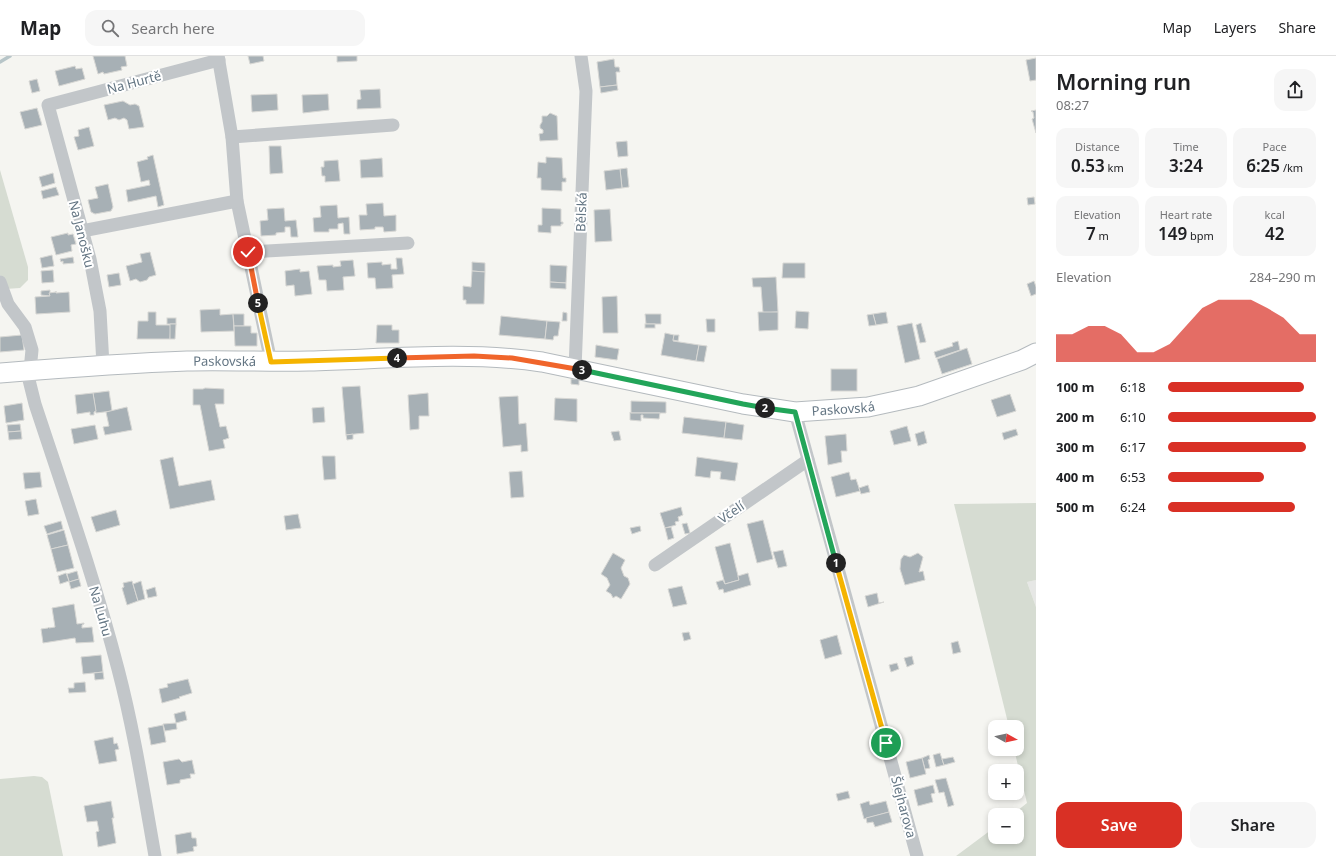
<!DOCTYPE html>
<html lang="en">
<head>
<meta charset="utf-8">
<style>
  body { margin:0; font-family:"Noto Sans",sans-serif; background:#f6f6f6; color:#202124; height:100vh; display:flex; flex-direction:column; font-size:15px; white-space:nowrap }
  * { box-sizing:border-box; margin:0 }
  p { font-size:13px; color:#757577 }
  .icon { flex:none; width:22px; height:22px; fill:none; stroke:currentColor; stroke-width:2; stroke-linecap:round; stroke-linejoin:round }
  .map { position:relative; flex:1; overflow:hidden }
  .side { display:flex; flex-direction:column; background:#fff; width:300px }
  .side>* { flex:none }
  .needle { width:26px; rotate:98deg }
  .controls { position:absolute; left:988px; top:664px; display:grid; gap:8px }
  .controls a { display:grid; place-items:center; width:36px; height:36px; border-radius:8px; background:#fff; box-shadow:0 2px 6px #0003; font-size:20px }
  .pin { position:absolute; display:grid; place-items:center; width:34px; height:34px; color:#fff; margin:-17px; border:2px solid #fff; border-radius:50%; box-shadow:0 1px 4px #0007 }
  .km { position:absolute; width:20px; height:20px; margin:-10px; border-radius:50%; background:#222; color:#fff; font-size:11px; line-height:20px; text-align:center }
  .round { display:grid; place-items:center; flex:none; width:42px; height:42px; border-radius:12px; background:#f6f6f6 }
  .headline { display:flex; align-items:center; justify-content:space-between; height:68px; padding:0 20px }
  h1 { font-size:22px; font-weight:600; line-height:30px }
  .figures { display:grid; grid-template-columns:repeat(3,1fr); gap:6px; height:68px; padding:4px 20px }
  .figures div { display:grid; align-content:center; border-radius:10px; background:#f6f6f6; text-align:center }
  .figures b { font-size:17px; font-weight:600 }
  .figures small { font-size:11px; font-weight:400 }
  .figures p { font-size:11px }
  .chart { height:112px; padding:8px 20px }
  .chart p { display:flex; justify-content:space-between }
  .chart svg { width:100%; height:72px; margin-top:4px; fill:#d93025; opacity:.7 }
  .button { display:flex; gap:8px; margin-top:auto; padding:8px 20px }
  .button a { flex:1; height:46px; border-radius:12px; background:#d93025; color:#fff; font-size:16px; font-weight:600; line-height:46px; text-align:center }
  .button a+a { background:#f6f6f6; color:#202124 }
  ul { padding:0 20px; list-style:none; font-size:13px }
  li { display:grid; grid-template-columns:64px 48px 1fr; align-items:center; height:30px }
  li i { height:10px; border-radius:5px; background:#d93025 }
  header { display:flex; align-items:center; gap:24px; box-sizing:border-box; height:56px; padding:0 20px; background:#fff; border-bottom:1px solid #e0e0e0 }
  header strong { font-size:19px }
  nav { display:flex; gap:22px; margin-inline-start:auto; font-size:14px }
  .search { width:280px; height:36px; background:#f6f6f6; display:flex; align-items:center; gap:10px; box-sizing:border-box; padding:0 14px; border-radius:12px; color:#757577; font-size:15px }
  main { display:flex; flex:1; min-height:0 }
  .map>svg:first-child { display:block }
  .built { fill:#e6e7e5 }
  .green { fill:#d6dcd2 }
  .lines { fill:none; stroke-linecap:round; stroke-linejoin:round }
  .stream { stroke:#b7c5c8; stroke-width:3.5 }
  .building { fill:#a7b0b5; stroke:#d7d7d4 }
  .secondary-casing { stroke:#b4babe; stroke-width:21 }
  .street { stroke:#c2c6c9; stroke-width:13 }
  .secondary { stroke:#fff; stroke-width:19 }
  .split-1-casing { stroke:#fff; stroke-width:8 }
  .split-2-casing { stroke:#fff; stroke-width:8 }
  .split-3-casing { stroke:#fff; stroke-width:8 }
  .split-4-casing { stroke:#fff; stroke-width:8 }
  .split-5-casing { stroke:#fff; stroke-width:8 }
  .split-6-casing { stroke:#fff; stroke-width:8 }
  .split-1 { stroke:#f5b400; stroke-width:5 }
  .split-2 { stroke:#22a559; stroke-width:5 }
  .split-3 { stroke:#22a559; stroke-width:5 }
  .split-4 { stroke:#f0652b; stroke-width:5 }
  .split-5 { stroke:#f5b400; stroke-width:5 }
  .split-6 { stroke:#f0652b; stroke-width:5 }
  .labels { text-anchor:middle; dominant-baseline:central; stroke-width:4; stroke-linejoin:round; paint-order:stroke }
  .street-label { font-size:13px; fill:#637583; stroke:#fff }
</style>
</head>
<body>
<header>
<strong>Map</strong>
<div class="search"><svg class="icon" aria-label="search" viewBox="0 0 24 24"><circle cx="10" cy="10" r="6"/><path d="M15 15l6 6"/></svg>Search here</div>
<nav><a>Map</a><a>Layers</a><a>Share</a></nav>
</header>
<main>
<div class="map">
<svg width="1036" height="800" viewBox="0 0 1036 800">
  <rect width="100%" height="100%" fill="#f5f5f1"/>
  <path class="built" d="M1036,524V551L1027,526Z"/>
  <g class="green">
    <path d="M0,114L28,211V224L20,232L5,233L0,219Z"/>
    <path d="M1036,447V524L1027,526L1036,551V800H956L995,771V781H1017V759H1012L1027,747L1014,693H1017V671H1009L954,448Z"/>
    <path d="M34,720L42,721L48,726L63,800H0V723Z"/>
  </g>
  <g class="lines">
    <path class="stream" d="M0,6L10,0"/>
  </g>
  <g class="building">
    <path d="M93,0H125L127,10L121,11L122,14L104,18L103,16L98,18Z"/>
    <path d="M248,0H263L264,5L250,8Z"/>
    <path d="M337,0H357V5L337,6Z"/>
    <path d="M1036,2V24L1030,25L1026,4Z"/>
    <path d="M614,3L615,11H619L620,16H616L617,29L600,31L597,6Z"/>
    <path d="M75,10L76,13L82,12L85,23L59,30L55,15Z"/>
    <path d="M37,23L40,35L32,37L29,25Z"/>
    <path d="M617,29L618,34L601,37L600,31Z"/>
    <path d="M380,33L381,52L357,53V44L361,43L360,34Z"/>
    <path d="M277,38L278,54L252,56L251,39Z"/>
    <path d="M328,38L329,54L303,57L302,39Z"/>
    <path d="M123,45L130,49L135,48L139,50L144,71L129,73L127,64L124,62L119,64L115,62L108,64L104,49Z"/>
    <path d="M37,52L42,69L25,73L20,56Z"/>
    <path d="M1036,54V77L1032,63L1034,62L1033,56L1031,55Z"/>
    <path d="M550,57L557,60L558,84L540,85L539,78L543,77V74L540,72V69L542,66V60H547Z"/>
    <path d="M89,71L94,90L78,94L74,81L79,80L78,74Z"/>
    <path d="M627,85L628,100L618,101L616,86Z"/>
    <path d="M269,90H281L283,117L270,118Z"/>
    <path d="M153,99L164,149L158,151L156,140L128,146L126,134L150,129L149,124L141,126L137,106L148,103L147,101Z"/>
    <path d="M546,101L562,102L563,122H566V126H562V135L541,134V122H537L538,106L546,107Z"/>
    <path d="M382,102L383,121L361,122L360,104Z"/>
    <path d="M338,104L340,125L325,126V120H322L321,111H324V105Z"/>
    <path d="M627,112L629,131L622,132L620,113Z"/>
    <path d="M620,113L622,132L606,134L604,115Z"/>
    <path d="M53,117L55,127L42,131L39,121Z"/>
    <path d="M108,128L113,151L111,155L95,158L91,156L88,144L98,142L95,131Z"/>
    <path d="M56,131L59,139L43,143L41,135Z"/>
    <path d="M1034,141L1035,148L1028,149L1027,142Z"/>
    <path d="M383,147L384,160L396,159V175L384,176L383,171H375V173L360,174L359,159H367L366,148Z"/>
    <path d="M337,149L338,162L349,161L350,178H344L343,167L338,168V173H329V176H314L313,162L321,161L320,150Z"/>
    <path d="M284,152L285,165L296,164L298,181H291L290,171H285V176L276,177V179L261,180L260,165L268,164L267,153Z"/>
    <path d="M542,152L561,153V166H563V168H561V170H551V177L538,176V169H542Z"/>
    <path d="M610,153L612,185L595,186L594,154Z"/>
    <path d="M68,177V179L73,178L76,188L71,189L72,195L56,199L51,181Z"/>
    <path d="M150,196L156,219L149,221L147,224L140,226L136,223L130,225L126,210L142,206L140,198Z"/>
    <path d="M52,199L54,210L42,212L40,202Z"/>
    <path d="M73,201L74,207L63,208V205L61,206L60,203Z"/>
    <path d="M396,202H402L404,218L392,219L393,232L376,233L375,222H368L367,207L382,206V209L391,208V213H397Z"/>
    <path d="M353,204L355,220L343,221L344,234L327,235L326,224H319L317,210L333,209V211L341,210L340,205Z"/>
    <path d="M472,206L485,207V216L472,215Z"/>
    <path d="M783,207H805V222H782Z"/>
    <path d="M550,209L567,210L566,227L550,226Z"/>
    <path d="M300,213V216L309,215L312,238L295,240L294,229L286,230L285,215Z"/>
    <path d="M53,214L54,226L42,227L41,215Z"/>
    <path d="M472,215L485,216L484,248H466V244H463V230L471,231Z"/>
    <path d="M119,217L121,229L109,231L107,219Z"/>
    <path d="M776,221L778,256L763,257L761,231H753L752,222Z"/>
    <path d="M1034,225L1036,231V238L1031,240L1027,228Z"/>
    <path d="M550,226L566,227V233L550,232Z"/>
    <path d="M50,234V240L41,239V235Z"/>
    <path d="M56,235V237L69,236L70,256L36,258L35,241L50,240L49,237L56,236Z"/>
    <path d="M617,240L618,277H603L602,241Z"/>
    <path d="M220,253V259L233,258L234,275L201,276L200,254Z"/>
    <path d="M796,255L809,256L808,273L795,272Z"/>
    <path d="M148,256H156V269H171L170,283H137L138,265H148Z"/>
    <path d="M563,256L567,257V265H562Z"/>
    <path d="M758,256H778V274L759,275Z"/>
    <path d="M886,256L888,267L876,269L873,258Z"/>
    <path d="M233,258H244V270H234Z"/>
    <path d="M645,258H661V268H646Z"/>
    <path d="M873,258L876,269L869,270L867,259Z"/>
    <path d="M501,260L547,265L545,283L499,279Z"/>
    <rect x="167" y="262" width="9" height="6"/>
    <path d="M706,263H715V276H707Z"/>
    <path d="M547,265L560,266L558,280H554L553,284L545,283Z"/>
    <path d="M912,267L920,303L905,307L897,270Z"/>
    <path d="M921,267L926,286L920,287L916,269Z"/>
    <path d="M170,268H176L175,283H170Z"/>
    <rect x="645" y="268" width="10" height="4"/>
    <path d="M377,269H392V274H399V287H376Z"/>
    <path d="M234,270H251V277H257V290H235Z"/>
    <path d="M665,277L674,279L673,285L699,289L696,305L661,299Z"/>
    <path d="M22,279L24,294L0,296V281Z"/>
    <path d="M674,279H679L678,285L673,284Z"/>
    <path d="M958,285L960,294L936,302L934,296L953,290L952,287Z"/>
    <path d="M596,289L619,293L617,304L595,301Z"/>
    <path d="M699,289L707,290L704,306L696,305Z"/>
    <path d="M967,292L972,308L942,318L937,303Z"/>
    <rect x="831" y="313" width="26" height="22"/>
    <path d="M571,323H579V329L571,328Z"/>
    <path d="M360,330L364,377L346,379L342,331Z"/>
    <path d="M205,332L224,333V348H215L220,371L226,370L229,382L223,384L225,392L209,395L200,349H193V333H203Z"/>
    <path d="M109,335L112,355L96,357L93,337Z"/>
    <path d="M93,337L96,355L94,356V359H90V356L77,358L75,339Z"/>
    <path d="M428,337L429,360H419V373L410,374L408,339Z"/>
    <path d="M1010,338L1016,355L997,361L991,344Z"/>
    <path d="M518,340L519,368L526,367L528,395L521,396V389L503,391L499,341Z"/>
    <path d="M555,342L577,343V366L554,364Z"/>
    <path d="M631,345L666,346V357H631Z"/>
    <path d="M22,347L24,364L6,367L4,350Z"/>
    <path d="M127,351L132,374L105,379L103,371L109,370L106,356Z"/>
    <path d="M324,351L325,366L313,367L312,352Z"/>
    <path d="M630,356L631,357H660L659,363L643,362V359H641V365L630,364Z"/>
    <path d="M684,361L726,366L724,382L682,377Z"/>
    <path d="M726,366L744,369L742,384L724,382Z"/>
    <path d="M20,368L21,375L8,376L7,369Z"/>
    <path d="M95,369L98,383L74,388L71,373Z"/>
    <path d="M907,370L911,385L894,389L890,375Z"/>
    <path d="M1016,373L1018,379L1004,384L1002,377Z"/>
    <path d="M21,375L22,383L9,384L8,376Z"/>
    <path d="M619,375L621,384L614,385L611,376Z"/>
    <path d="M924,375L927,387L918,390L915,378Z"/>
    <path d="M353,378V383L347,384L346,379Z"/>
    <path d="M846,378L847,395H841L842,406L828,409L825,380Z"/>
    <path d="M322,400H335L336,423L324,424Z"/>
    <path d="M173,401L179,430L211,424L215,444L170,453L160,404Z"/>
    <path d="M697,401L738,407L735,425L720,423L721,416L711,415L710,422L695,420Z"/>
    <path d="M522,415L524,441L511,442L509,416Z"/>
    <path d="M40,416L42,431L25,433L23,417Z"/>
    <path d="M849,416L851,424L856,423L860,435L836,441L831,421Z"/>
    <path d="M868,429L870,436L861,438L859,432Z"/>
    <path d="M36,443L39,458L28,460L25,445Z"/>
    <path d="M681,451L683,459L678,461L679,465L675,466L676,469L665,472L660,457Z"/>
    <path d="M116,454L120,469L96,476L91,461Z"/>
    <path d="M298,458L301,472L286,474L284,460Z"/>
    <path d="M763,464L773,503L757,507L747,468Z"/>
    <path d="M61,465L63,473L47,478L44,470Z"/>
    <path d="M687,467L690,477L685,478L682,468Z"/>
    <path d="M640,470L641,475L632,478L630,472Z"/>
    <path d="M671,471L674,482L668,484L665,472Z"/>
    <path d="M64,474L68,489L51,493L47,479Z"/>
    <path d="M730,487L739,524L725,528L715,491Z"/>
    <path d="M68,489L74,512L57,516L51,493Z"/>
    <path d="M783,494L787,510L778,512L773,496Z"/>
    <path d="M613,497L625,504L621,512L624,520L628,522L630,528L621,543L616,540L613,542L611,538L606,535L610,529L607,522L601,518Z"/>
    <path d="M918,497L923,501L919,516L923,515L925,524L905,529L900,513L901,503L904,499L910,501Z"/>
    <path d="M77,515L79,523L69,526L67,518Z"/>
    <path d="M66,517L69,525L60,528L58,520Z"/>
    <path d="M748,517L751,529L724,537L723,533L719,534L716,526L723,524L725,528L739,524L738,520Z"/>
    <path d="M79,523L81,530L71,533L69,526Z"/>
    <path d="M132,525L138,545L127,549L122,532L124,531L123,527Z"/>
    <path d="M141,525L145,543L138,545L133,528Z"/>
    <path d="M682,530L687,548L673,551L668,533Z"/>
    <path d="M155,531L157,540L148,542L146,534Z"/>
    <path d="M877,537L879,547L884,546L868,551L865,540Z"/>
    <path d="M74,548L77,568L84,567V568L82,569V572L92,571L94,586L76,587L75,582L43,587L41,573L48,572L49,571V572L55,571L52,552Z"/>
    <path d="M689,576L691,583L684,585L682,577Z"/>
    <path d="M837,579L842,598L825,603L820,584Z"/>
    <path d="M958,585L961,596L953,598L951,587Z"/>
    <path d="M101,599L103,616L83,618L81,601Z"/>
    <path d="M912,600L914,608L907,611L904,602Z"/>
    <path d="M897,607L899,613L891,616L889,609Z"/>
    <path d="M103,616L104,623L95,624L94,617Z"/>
    <path d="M188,623L192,637L179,641L180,642L162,647L159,633L168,631L167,628Z"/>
    <path d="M85,626L86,636L69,637L68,632H74V627Z"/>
    <path d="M185,655L187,664L176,667L174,658Z"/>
    <path d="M176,667L177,673L165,675L163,668Z"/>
    <path d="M163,669L166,686L151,689L148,672Z"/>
    <path d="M113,681L114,688L117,687L119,693L115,694L117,705L99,708L94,685Z"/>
    <path d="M940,697L944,709L936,711L933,699Z"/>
    <path d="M929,699L930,703L928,704L930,712L925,713L922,702Z"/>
    <path d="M953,701L955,706L944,709L942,703Z"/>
    <path d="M922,702L926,718L910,722L906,706Z"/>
    <path d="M179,703L182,706L192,704L195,718H190L191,722L180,724V727L167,729L163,706Z"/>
    <path d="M946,722L954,749L948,751L944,736L939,737L935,724Z"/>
    <path d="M933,729L935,737L931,738L933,746L918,750L914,734Z"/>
    <path d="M848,735L850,742L838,745L836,738Z"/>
    <path d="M111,745L114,762H112L116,787L98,791L96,776L99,775L97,765L87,766L84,750Z"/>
    <path d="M869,745L870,749L886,745L889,756L864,763L860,748Z"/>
    <path d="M889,756L892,766L875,771L873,766L867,767L866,762Z"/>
    <path d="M191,776L192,782H196L197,790L193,791L194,795L177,798L175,779Z"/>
  </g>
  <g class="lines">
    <defs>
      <g id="secondary">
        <path id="s1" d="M0,317C62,312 125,307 187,305C228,304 268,306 309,305C386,303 465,295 542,306L743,348L795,356L868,351L919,340L1022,304L1036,297"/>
      </g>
    </defs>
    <use href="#secondary" class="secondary-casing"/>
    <g class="street">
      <path d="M218,0L232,81L237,145L271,306"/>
      <path d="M232,81L393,69"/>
      <path d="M82,175L237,145"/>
      <path d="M248,196L408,187"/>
      <path d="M0,226L8,248L25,271L32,294L29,324L35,348C64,436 95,524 118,613C134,674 144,738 155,800"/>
      <path d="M103,309L100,255L90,203L48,49L219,4"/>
      <path d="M575,313L586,35L581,0"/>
      <path d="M795,356L917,800"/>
      <path d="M655,509L808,404"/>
    </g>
    <use href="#secondary" class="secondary"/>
  </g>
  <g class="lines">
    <defs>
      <path id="split-1" d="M836,507L886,687"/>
      <path id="split-2" d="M765,352L795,356L836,507"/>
      <path id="split-3" d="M582,314L743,348L765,352"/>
      <path id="split-4" d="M397,302L474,300L512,302L582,314"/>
      <path id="split-5" d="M258,247L271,306L397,302"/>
      <path id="split-6" d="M248,196L258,247"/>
    </defs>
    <use href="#split-1" class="split-1-casing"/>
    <use href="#split-2" class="split-2-casing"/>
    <use href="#split-3" class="split-3-casing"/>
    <use href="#split-4" class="split-4-casing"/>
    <use href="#split-5" class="split-5-casing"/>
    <use href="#split-6" class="split-6-casing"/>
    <use href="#split-1" class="split-1"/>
    <use href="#split-2" class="split-2"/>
    <use href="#split-3" class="split-3"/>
    <use href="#split-4" class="split-4"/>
    <use href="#split-5" class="split-5"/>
    <use href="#split-6" class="split-6"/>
  </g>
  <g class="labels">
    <g class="street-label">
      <text transform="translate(134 26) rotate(-15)">Na Hurtě</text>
      <text transform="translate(581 156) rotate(-88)">Bělská</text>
      <text transform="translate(82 178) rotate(76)">Na Janošku</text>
      <text stroke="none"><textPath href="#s1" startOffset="225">Paskovská</textPath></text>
      <text stroke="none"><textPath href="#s1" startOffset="849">Paskovská</textPath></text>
      <text transform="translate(731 456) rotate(-34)">Včelí</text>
      <text transform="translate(101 555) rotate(74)">Na Luhu</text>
      <text transform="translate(904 751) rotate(75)">Šlejharova</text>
    </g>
  </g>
</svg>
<div class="controls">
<a><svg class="needle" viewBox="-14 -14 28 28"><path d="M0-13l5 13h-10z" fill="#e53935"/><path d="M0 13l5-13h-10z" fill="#757577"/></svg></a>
<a>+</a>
<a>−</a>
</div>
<div class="pin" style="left:886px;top:687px;background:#1e9e55"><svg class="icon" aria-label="arrive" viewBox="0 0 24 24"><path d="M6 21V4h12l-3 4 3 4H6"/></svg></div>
<div class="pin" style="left:248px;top:196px;background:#d93025"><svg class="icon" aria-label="check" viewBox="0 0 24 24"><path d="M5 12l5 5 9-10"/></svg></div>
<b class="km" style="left:836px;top:507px">1</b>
<b class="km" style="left:765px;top:352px">2</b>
<b class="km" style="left:582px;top:314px">3</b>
<b class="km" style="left:397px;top:302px">4</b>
<b class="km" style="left:258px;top:247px">5</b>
</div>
<section class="side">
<div class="headline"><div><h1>Morning run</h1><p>08:27</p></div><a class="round"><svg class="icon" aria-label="share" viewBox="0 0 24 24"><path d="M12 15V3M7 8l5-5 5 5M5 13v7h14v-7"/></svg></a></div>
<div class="figures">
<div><p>Distance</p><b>0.53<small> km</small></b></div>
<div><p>Time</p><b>3:24</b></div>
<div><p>Pace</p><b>6:25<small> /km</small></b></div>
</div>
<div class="figures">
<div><p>Elevation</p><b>7<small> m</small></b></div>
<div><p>Heart rate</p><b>149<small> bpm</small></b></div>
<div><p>kcal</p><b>42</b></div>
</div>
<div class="chart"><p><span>Elevation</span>284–290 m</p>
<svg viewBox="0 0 160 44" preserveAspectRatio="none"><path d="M0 44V27L10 27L20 22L30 22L40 27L50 38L60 38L70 33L80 22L90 11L100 6L110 6L120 6L130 11L140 17L150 27L160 27V44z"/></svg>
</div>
<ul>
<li><b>100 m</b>6:18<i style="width:92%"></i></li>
<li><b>200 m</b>6:10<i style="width:100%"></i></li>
<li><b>300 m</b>6:17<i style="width:93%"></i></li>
<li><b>400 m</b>6:53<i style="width:65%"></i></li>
<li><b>500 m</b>6:24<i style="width:86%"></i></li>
</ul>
<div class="button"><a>Save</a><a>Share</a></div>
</section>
</main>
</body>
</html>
